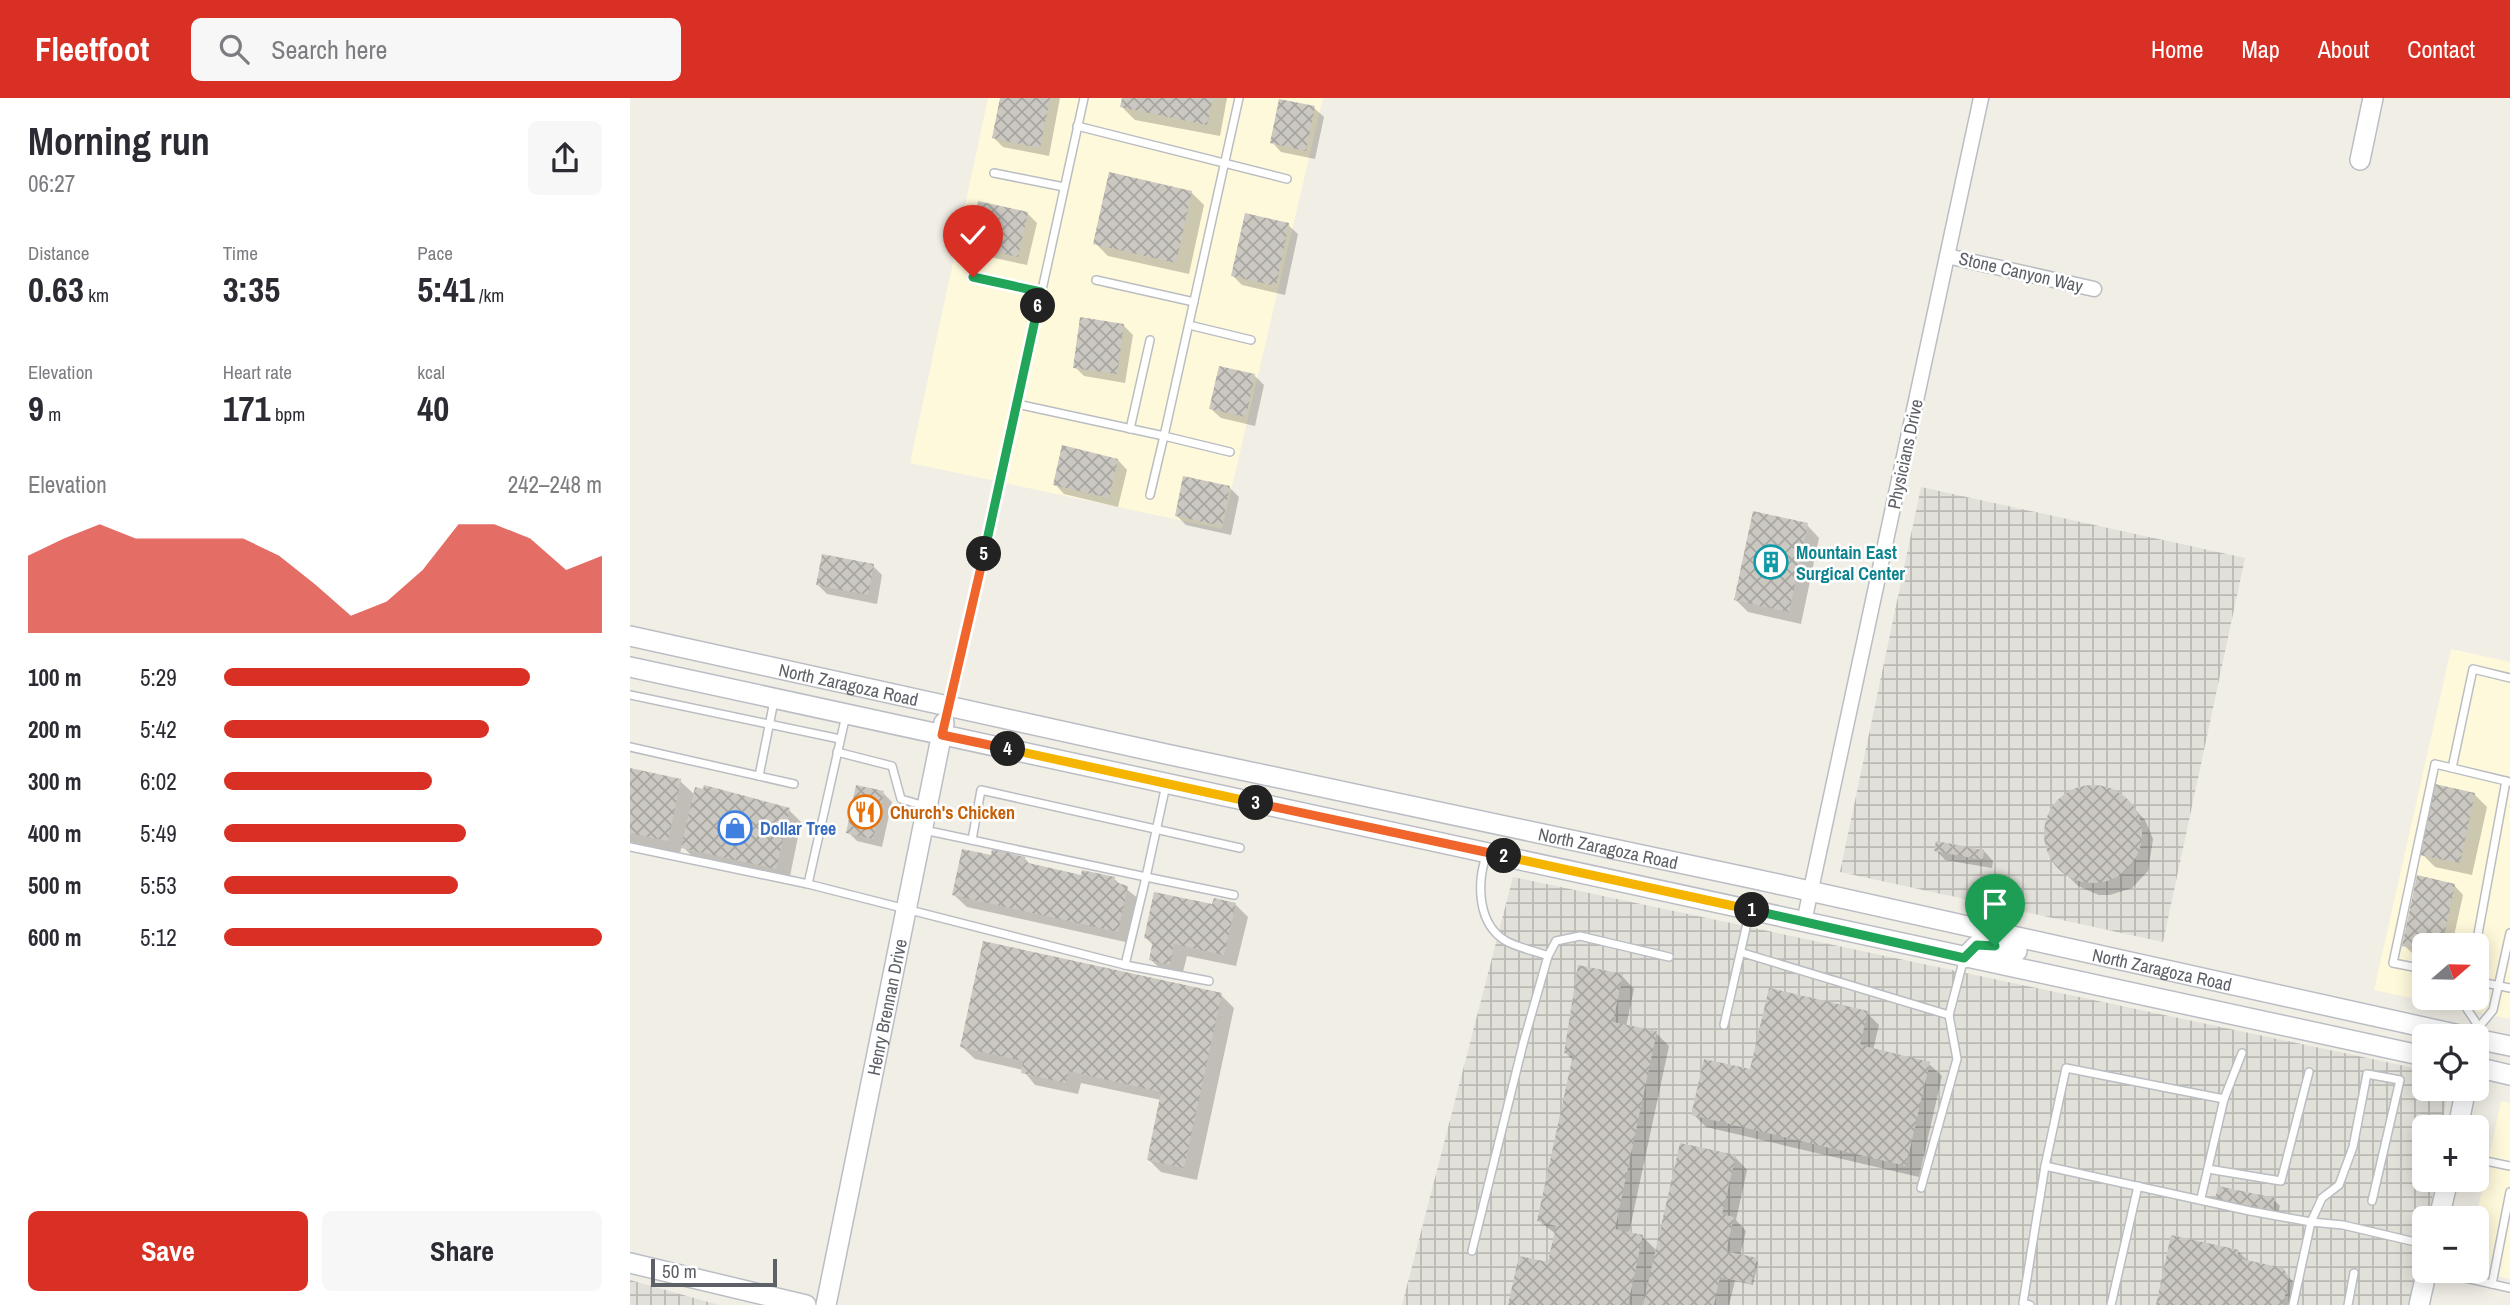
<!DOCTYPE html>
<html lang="en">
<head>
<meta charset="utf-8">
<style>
  body { margin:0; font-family:"Archivo Narrow",sans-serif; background:#f7f7f7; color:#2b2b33; height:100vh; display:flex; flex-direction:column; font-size:26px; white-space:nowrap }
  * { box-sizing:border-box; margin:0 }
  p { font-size:23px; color:#7c7c81 }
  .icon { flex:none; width:38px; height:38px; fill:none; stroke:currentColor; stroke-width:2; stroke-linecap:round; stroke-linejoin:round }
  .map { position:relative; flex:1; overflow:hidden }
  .sheet { display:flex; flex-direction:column; background:#fff; width:630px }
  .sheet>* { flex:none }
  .needle { width:46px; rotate:70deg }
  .fabs { position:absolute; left:1782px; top:835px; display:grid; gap:14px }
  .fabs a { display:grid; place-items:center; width:77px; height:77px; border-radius:10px; background:#fff; box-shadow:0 4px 18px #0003; font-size:35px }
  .scale { position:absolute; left:21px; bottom:18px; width:126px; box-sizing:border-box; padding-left:7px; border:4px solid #5d6167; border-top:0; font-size:19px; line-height:24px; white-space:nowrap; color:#5d6167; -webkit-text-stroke:5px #fff; paint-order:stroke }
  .pin { position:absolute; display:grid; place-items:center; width:60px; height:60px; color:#fff; margin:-72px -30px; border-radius:50% 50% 50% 0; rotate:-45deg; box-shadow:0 0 7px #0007 }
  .pin .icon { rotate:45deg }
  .km { position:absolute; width:35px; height:35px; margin:-18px; border-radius:50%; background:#222; color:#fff; font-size:19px; line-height:35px; text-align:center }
  .round { display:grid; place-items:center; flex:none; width:74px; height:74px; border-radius:10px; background:#f7f7f7 }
  .overview { display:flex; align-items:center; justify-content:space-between; height:119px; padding:0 28px }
  h1 { font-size:38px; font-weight:800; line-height:52px }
  .stats { display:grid; grid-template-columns:repeat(3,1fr); gap:10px; height:119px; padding:7px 28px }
  .stats div { display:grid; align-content:center }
  .stats b { font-size:35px; font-weight:800 }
  .stats small { font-size:19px; font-weight:400 }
  .stats p { font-size:19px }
  .chart { height:196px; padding:14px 28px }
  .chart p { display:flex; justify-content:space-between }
  .chart svg { width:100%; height:126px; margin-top:7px; fill:#d93025; opacity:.7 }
  .action { display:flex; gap:14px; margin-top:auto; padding:14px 28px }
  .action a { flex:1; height:80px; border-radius:10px; background:#d93025; color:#fff; font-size:28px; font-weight:800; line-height:80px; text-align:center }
  .action a+a { background:#f7f7f7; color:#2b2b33 }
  ul { padding:0 28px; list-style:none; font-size:23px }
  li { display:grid; grid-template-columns:112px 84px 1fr; align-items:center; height:52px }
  li i { height:18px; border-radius:9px; background:#d93025 }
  header { display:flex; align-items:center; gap:42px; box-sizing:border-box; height:98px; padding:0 35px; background:#d93025; color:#fff }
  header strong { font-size:33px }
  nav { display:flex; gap:38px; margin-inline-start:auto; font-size:24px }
  .search { width:490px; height:63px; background:#f7f7f7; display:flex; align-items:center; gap:18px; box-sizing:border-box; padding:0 24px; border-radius:10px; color:#7c7c81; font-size:26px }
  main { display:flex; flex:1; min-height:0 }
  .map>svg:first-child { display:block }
  .commercial { fill:#fff9db; fill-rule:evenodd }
  .industrial { fill:url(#industrial-grid) }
  .shadow { fill:#0003 }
  .building { fill:url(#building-cross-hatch) }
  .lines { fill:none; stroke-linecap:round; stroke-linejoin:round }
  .lane-casing { stroke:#babdc2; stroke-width:10 }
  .street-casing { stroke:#babdc2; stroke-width:17 }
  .secondary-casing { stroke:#babec4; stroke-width:22 }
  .lane { stroke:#fff; stroke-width:7 }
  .street { stroke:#fff; stroke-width:14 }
  .secondary { stroke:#fff; stroke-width:19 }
  .split-1-casing { stroke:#fff; stroke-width:14 }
  .split-2-casing { stroke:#fff; stroke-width:14 }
  .split-3-casing { stroke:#fff; stroke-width:14 }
  .split-4-casing { stroke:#fff; stroke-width:14 }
  .split-5-casing { stroke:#fff; stroke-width:14 }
  .split-6-casing { stroke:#fff; stroke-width:14 }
  .split-7-casing { stroke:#fff; stroke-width:14 }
  .split-1 { stroke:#22a559; stroke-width:9 }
  .split-2 { stroke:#f5b400; stroke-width:9 }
  .split-3 { stroke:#f0652b; stroke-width:9 }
  .split-4 { stroke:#f5b400; stroke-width:9 }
  .split-5 { stroke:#f0652b; stroke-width:9 }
  .split-6 { stroke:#22a559; stroke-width:9 }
  .split-7 { stroke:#22a559; stroke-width:9 }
  .labels { text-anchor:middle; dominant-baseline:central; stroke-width:5; stroke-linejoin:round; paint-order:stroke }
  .street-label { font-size:18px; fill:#5d6167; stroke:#fff }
  .culture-label { font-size:18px; font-weight:bold; fill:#0d838f; stroke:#fff; text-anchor:start }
  .food-label { font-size:18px; font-weight:bold; fill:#c56008; stroke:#fff; text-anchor:start }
  .shop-label { font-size:18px; font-weight:bold; fill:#366cbe; stroke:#fff; text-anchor:start }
</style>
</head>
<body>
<header>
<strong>Fleetfoot</strong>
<div class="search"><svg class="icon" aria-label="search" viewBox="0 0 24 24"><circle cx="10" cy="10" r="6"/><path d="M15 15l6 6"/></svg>Search here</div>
<nav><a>Home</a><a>Map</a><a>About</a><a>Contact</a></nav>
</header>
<main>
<section class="sheet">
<div class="overview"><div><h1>Morning run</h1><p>06:27</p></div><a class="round"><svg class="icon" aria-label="share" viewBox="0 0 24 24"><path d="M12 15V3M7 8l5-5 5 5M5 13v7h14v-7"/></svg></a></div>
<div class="stats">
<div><p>Distance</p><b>0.63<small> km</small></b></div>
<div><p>Time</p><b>3:35</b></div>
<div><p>Pace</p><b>5:41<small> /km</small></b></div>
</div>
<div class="stats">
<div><p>Elevation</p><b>9<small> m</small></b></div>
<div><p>Heart rate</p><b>171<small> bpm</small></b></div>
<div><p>kcal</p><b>40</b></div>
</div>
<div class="chart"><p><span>Elevation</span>242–248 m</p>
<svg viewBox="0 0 160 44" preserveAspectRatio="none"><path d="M0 44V17L10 11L20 6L30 11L40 11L50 11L60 11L70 17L80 27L90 38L100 33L110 22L120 6L130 6L140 11L150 22L160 17V44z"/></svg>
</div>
<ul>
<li><b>100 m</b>5:29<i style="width:81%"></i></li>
<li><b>200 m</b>5:42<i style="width:70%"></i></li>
<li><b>300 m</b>6:02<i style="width:55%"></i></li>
<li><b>400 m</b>5:49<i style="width:64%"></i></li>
<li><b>500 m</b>5:53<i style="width:62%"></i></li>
<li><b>600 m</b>5:12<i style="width:100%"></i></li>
</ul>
<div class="action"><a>Save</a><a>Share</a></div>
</section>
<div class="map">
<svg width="1880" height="1207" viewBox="0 0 1880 1207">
  <defs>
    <pattern id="industrial-grid" width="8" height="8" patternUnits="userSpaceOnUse" patternTransform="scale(1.75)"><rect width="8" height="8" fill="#e1e0d9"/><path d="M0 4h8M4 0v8" fill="none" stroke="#bab9b4"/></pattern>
    <pattern id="building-cross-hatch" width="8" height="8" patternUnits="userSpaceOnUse" patternTransform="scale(1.75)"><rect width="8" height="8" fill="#cbc8c2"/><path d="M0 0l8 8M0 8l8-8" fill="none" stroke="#a8a6a1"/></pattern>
  </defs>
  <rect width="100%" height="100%" fill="#f0eee5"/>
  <g class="commercial">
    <path d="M358,0H693L592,431L280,365Z"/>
    <path d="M1821,551L1880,564V921L1744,892ZM1794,847H1846V900H1794Z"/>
    <path d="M1871,1003L1880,1005V1181L1842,1173L1846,1172V1120Z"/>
  </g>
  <g class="industrial">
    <path d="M1291,389L1615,460L1533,844L1210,774Z"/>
    <path d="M883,779L1794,972V990L1818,991L1812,1029H1794V1082H1805L1799,1120H1794V1161L1787,1207H772Z"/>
    <path d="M0,1182L89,1207H0Z"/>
  </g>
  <g class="shadow">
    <path d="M371,0H430L419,58L373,49L364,40Z"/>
    <path d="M494,0H597L590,38L505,22L492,9Z"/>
    <path d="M684,10L694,19L685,61L651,54L642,44Z"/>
    <path d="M561,94L574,107L559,176L478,158L465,145Z"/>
    <path d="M397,115L407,125L397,167L350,157L341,147Z"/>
    <path d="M658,127L668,136L655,197L612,187L603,178Z"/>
    <path d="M493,227L503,237L495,285L454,278L445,269Z"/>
    <path d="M625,278L634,287L625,328L591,320L581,311Z"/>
    <path d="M488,362L497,372L488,409L434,396L425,386Z"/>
    <path d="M600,390L609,399L601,437L556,427L547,418Z"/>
    <path d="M1177,427L1189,440L1171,526L1118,514L1106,502Z"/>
    <path d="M243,468L252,477L247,506L197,496L188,487Z"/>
    <path d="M0,672L50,683L65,697L159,712L171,724L159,783L66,762L52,748L50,755L0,744Z"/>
    <path d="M1466,688L1486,694L1502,708L1515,722L1523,741L1518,773L1502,790L1480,797H1469L1448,788L1426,766L1416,746V727L1422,710L1444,691Z"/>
    <path d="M253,695L262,704L252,749L227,743L218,734Z"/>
    <path d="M1844,696L1857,709L1842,777L1805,769L1792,756Z"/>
    <path d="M1306,752L1354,753L1363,763L1362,770L1315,762Z"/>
    <path d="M362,759L394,760L402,768L453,779L484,781L510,802L500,845L337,809L324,797Z"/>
    <path d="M1824,787L1833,797L1822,847H1794V859L1783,856L1774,847Z"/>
    <path d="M605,806L618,819L606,868L557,858L552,878L534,874L521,862L524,848L516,840Z"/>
    <path d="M992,878L1004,891L996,929L1026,935L1039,948L999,1135L1012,1138L1027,1153L1105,1059L1117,1072L1106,1122L1116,1133L1110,1158L1128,1164L1123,1187L1105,1183L1099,1207H880L920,1166L926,1136L909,1123L943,962L935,954Z"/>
    <path d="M591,897L604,910L567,1082L531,1074L518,1061L531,1002L451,985L448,996L405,987L393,972L345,961L332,949Z"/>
    <path d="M1237,915L1249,927L1243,952L1299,966L1312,978L1289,1079L1076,1029L1063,1016L1122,974Z"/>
    <path d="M1644,1102L1650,1108L1647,1119L1593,1107Z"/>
    <path d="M1608,1153L1619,1164L1653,1172L1671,1193L1667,1207H1528Z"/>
  </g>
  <g class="building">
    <path d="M370,0H420L410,50L362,40Z"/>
    <path d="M492,0H583L577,27L490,9Z"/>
    <path d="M649,1L685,8L676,53L640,45Z"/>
    <path d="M479,74L562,93L546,165L463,146Z"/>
    <path d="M348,103L398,114L388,159L339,148Z"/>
    <path d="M615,115L659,125L646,188L601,178Z"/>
    <path d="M450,219L494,226L487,276L443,270Z"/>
    <path d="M589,268L625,276L616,319L579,311Z"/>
    <path d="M432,347L488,361L479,400L423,387Z"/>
    <path d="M553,378L600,388L592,428L545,418Z"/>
    <path d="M1123,413L1178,425L1159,514L1104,502Z"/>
    <path d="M192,456L244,466L238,497L186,487Z"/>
    <path d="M0,670L51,681L38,743L0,735Z"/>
    <path d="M1805,686L1845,695L1830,765L1790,757Z"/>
    <circle cx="1463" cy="736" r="49"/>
    <path d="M74,687L160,710L146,771L51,750L65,689L73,691Z"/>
    <path d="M226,687L254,693L243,741L216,735Z"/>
    <path d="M1306,743L1354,752L1353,762L1304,753Z"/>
    <path d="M332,751L361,757L362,751L395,759L394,764L451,777L452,772L485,779L484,784L498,788L488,834L322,797Z"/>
    <path d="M1787,777L1825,786L1812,847H1794V852L1772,848Z"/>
    <path d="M524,794L582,806L584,800L606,805L594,857L544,846L540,867L519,862L523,842L514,840Z"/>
    <path d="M353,843L592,895L554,1070L517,1062L531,994L438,973L436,985L391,975L393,963L330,949Z"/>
    <path d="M948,867L993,876L983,924L1027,933L985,1131L1013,1137L998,1207H878L889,1158L918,1164L926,1128L907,1123L943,957L934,955Z"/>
    <path d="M1139,890L1238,913L1230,947L1300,964L1276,1068L1061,1017L1074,961L1120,971Z"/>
    <path d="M1050,1045L1106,1057L1092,1116L1104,1119L1096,1153L1127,1160L1121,1186L1090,1179L1084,1207H1013Z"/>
    <path d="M1588,1088L1645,1100L1642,1114L1585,1102Z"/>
    <path d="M1541,1137L1609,1152L1607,1160L1653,1170L1659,1179L1653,1207H1526Z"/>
  </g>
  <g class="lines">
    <defs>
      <g id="lane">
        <path d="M447,28L657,81"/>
        <path d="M364,75L434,89"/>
        <path d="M343,179L411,194"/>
        <path d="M466,182L564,204"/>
        <path d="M559,227L621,242"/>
        <path d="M387,306L534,338L609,0"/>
        <path d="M500,331L520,242"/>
        <path d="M520,397L534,338L600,354"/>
        <path d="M1880,580L1843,571L1822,670L1880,684"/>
        <path d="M0,597L210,641"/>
        <path d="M319,605L325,589L454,0"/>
        <path d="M216,617L178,786L495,867"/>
        <path d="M0,649L164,686"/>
        <path d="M207,654L262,668L271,701L295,708"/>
        <path d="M129,678L144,603"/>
        <path d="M294,732L516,779L536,687"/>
        <path d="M342,742L351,692L610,750"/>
        <path d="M0,749L178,786"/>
        <path d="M1846,847L1876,683"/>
        <path d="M1113,855L1319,917"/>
        <path d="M918,858L926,843L950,838L1039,859"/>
        <path d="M1794,871L1763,865L1805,666L1822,670"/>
        <path d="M579,883L495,867L516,779L604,797"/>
        <path d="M1846,883L1880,890"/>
        <path d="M1838,900L1837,911L1849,929"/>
        <path d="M1094,927L1120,812"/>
        <path d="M1847,939L1849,929L1863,912L1880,835"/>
        <path d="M1846,1061L1880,1068"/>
        <path d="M1415,1068L1436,970L1594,1001"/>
        <path d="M1578,1071L1651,1083L1679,974"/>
        <path d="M1291,1090L1327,961L1319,917L1334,860"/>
        <path d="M1571,1100L1594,1001L1612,955"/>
        <path d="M842,1153L893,946L918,858C905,853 889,850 876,843C847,826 847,785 856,758"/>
        <path d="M1800,1172L1880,1190"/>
        <path d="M1862,1186L1880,1094"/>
        <path d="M1400,1207L1393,1205L1415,1068L1620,1113L1681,1124L1692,1100L1709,1087L1723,1049L1737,976L1770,982L1742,1103"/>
        <path d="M1481,1207L1508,1088"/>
        <path d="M1663,1207L1681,1124L1713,1127L1794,1146"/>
        <path d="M1718,1207L1724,1175"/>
      </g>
      <g id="street">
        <path d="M1317,158L1464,191"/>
        <path d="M1174,824L1351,0"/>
      </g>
      <g id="secondary">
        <path d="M1730,62L1743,0"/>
        <path id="s1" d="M0,538L536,656L1125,781L1834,938"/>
        <path d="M0,569L1794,958"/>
        <path d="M1334,860L1347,847L1387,853"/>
        <path d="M1846,941L1880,948"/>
        <path d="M1846,969L1880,977"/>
        <path d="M1828,1029L1836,990"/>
        <path d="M1809,1120L1818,1082"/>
        <path d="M0,1165L176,1207"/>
        <path id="s2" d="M196,1207L314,625"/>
        <path d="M1789,1207L1797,1172"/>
      </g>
    </defs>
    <use href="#lane" class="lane-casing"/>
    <use href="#street" class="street-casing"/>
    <use href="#secondary" class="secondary-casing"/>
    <use href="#lane" class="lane"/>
    <use href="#street" class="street"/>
    <use href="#secondary" class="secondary"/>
  </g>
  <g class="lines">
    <defs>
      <path id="split-1" d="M1122,812L1334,860L1347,847L1365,848"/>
      <path id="split-2" d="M874,758L1122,812"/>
      <path id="split-3" d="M626,705L874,758"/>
      <path id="split-4" d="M378,651L626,705"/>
      <path id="split-5" d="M354,456L312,637L378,651"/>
      <path id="split-6" d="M354,456L408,208"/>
      <path id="split-7" d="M343,179L411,194L408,208"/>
    </defs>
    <use href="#split-1" class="split-1-casing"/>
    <use href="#split-2" class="split-2-casing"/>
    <use href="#split-3" class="split-3-casing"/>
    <use href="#split-4" class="split-4-casing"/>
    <use href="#split-5" class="split-5-casing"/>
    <use href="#split-6" class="split-6-casing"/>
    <use href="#split-7" class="split-7-casing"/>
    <use href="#split-1" class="split-1"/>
    <use href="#split-2" class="split-2"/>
    <use href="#split-3" class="split-3"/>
    <use href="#split-4" class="split-4"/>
    <use href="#split-5" class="split-5"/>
    <use href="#split-6" class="split-6"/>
    <use href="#split-7" class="split-7"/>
  </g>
  <defs>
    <symbol id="building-ring" viewBox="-11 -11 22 22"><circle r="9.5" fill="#fff" stroke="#0f9aa8" stroke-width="1.5"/><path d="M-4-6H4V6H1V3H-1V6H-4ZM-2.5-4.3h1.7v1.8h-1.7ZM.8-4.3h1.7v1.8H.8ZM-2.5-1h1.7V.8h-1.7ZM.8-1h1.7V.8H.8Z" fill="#0f9aa8"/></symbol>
    <symbol id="restaurant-ring" viewBox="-11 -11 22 22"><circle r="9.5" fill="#fff" stroke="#e8710a" stroke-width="1.5"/><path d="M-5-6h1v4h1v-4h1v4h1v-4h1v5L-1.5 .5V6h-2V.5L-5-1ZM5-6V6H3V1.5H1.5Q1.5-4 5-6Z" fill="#e8710a"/></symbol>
    <symbol id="shop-ring" viewBox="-11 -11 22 22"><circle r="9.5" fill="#fff" stroke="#3f7fe0" stroke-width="1.5"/><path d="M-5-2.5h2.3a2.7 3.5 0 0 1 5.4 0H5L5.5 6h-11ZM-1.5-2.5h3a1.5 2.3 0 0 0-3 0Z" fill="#3f7fe0"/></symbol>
  </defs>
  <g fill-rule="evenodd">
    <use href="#building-ring" x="1122" y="445" width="38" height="38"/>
    <use href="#restaurant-ring" x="216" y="695" width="38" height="38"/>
    <use href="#shop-ring" x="86" y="711" width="38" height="38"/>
  </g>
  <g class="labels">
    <g class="street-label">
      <text transform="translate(1391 174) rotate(13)">Stone Canyon Way</text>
      <text transform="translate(1275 356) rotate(-78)">Physicians Drive</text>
      <text stroke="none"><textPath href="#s1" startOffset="224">North Zaragoza Road</textPath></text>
      <text stroke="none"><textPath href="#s1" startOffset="1001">North Zaragoza Road</textPath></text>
      <text stroke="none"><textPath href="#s1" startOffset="1568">North Zaragoza Road</textPath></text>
      <text stroke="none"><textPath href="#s2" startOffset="304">Henry Brennan Drive</textPath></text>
    </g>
    <g class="culture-label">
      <text x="1166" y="454">Mountain East<tspan x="1166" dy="21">Surgical Center</tspan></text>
    </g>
    <g class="food-label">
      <text x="260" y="714">Church's Chicken</text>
    </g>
    <g class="shop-label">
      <text x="130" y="730">Dollar Tree</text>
    </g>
  </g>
</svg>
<div class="fabs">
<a><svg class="needle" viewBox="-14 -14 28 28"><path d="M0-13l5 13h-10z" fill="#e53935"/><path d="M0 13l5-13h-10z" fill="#7c7c81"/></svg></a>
<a><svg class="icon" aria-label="locate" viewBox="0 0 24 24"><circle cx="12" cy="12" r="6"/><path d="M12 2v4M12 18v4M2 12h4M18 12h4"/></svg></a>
<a>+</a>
<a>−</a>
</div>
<div class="scale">50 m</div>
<div class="pin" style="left:1365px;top:848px;background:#1e9e55"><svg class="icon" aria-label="arrive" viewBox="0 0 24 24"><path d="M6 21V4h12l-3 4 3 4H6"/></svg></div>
<div class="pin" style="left:343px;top:179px;background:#d93025"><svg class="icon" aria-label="check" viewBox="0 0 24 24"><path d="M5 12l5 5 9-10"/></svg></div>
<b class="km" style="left:1122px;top:812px">1</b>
<b class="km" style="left:874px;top:758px">2</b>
<b class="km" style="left:626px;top:705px">3</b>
<b class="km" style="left:378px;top:651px">4</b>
<b class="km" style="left:354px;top:456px">5</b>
<b class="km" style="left:408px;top:208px">6</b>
</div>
</main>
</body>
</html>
